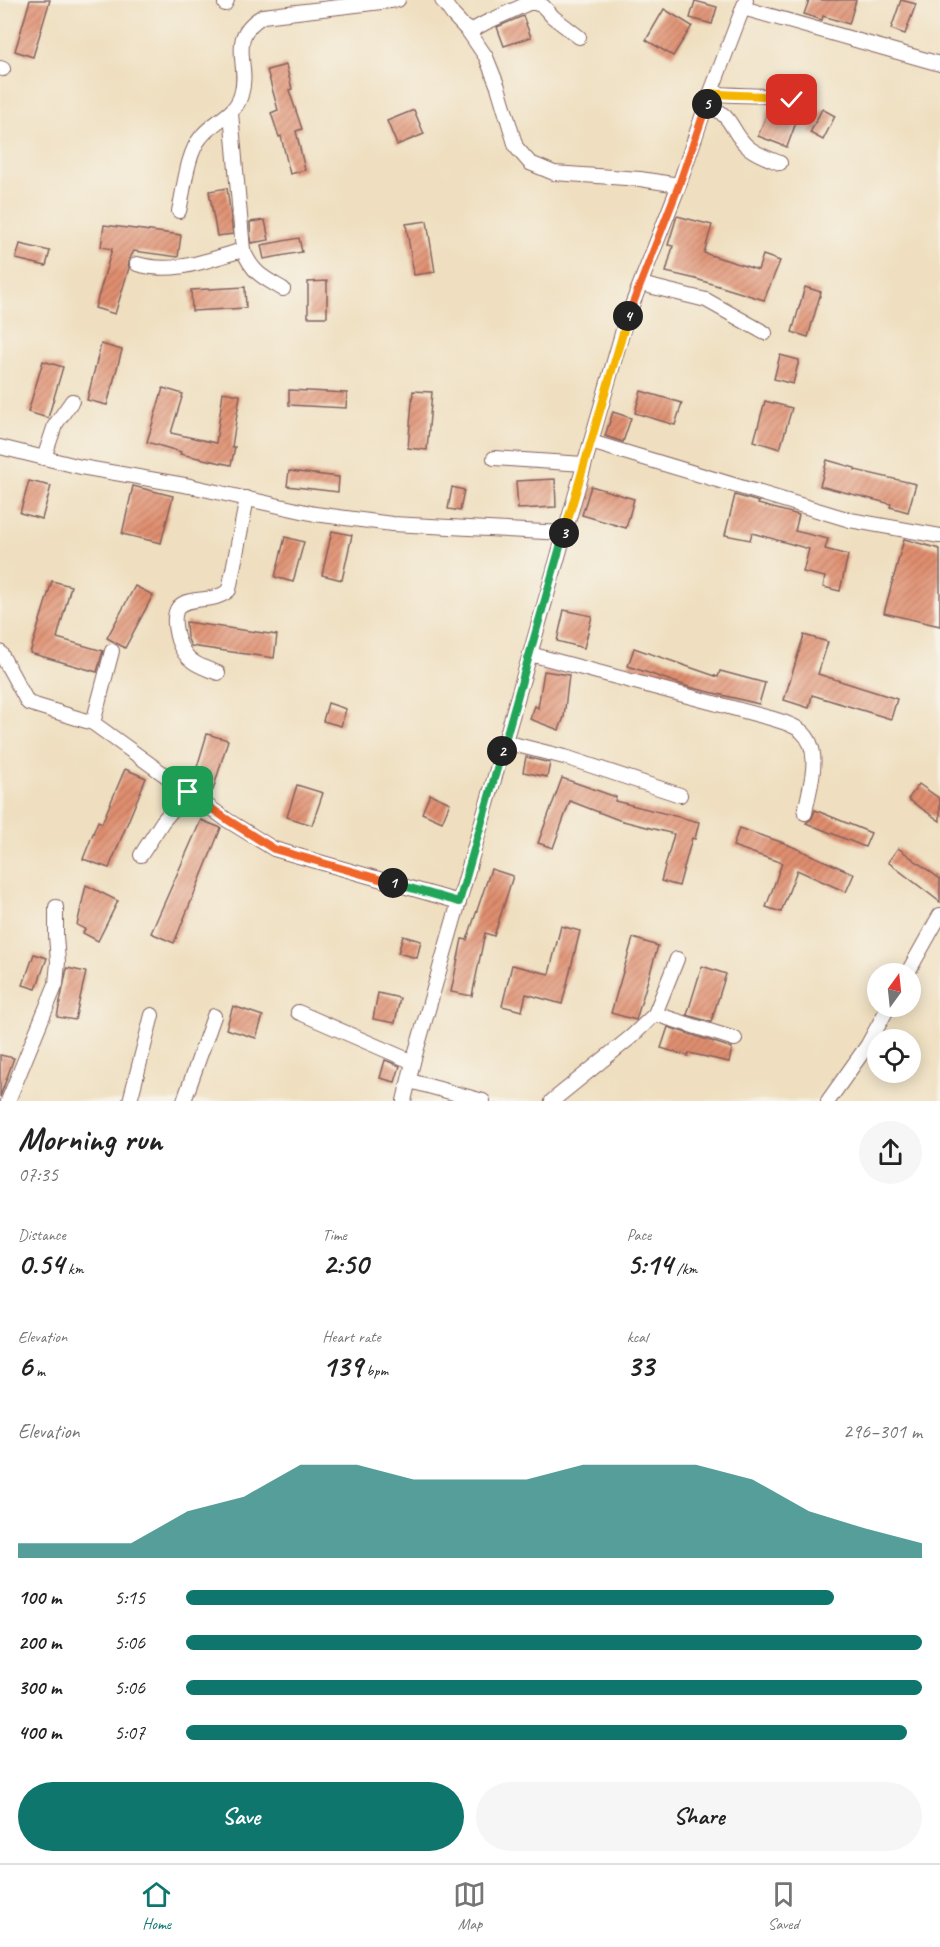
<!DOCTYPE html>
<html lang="en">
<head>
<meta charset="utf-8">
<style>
  body { margin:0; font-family:Caveat,sans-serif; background:#f6f6f6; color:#222; height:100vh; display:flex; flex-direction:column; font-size:22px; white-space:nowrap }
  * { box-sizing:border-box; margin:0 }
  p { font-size:20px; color:#767676 }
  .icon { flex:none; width:33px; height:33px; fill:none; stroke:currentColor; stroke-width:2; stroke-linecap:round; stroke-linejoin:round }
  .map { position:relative; height:1101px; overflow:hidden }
  .panel { display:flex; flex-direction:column; background:#fff; flex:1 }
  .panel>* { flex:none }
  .needle { width:39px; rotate:15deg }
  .tools { position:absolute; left:867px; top:963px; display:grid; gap:12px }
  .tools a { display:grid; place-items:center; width:54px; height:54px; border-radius:50%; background:#fff; box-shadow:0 3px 15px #0003; font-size:30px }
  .pin { position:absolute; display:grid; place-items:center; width:51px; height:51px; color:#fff; margin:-26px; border-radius:12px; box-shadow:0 3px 9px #0006 }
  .km { position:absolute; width:30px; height:30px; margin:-15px; border-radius:50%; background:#222; color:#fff; font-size:16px; line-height:30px; text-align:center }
  .round { display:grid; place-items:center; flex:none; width:63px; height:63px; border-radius:32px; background:#f6f6f6 }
  .overview { display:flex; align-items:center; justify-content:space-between; height:102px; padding:0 18px }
  h1 { font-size:33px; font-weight:700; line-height:45px }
  .metrics { display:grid; grid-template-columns:repeat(3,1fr); gap:9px; height:102px; padding:6px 18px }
  .metrics div { display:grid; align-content:center }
  .metrics b { font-size:30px; font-weight:700 }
  .metrics small { font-size:16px; font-weight:400 }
  .metrics p { font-size:16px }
  .chart { height:168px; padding:12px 18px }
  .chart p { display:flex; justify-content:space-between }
  .chart svg { width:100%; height:108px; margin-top:6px; fill:#0f766e; opacity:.7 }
  .button { display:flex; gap:12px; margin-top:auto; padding:12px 18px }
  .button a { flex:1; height:69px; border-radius:36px; background:#0f766e; color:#fff; font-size:24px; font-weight:700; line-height:69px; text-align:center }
  .button a+a { background:#f6f6f6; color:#222 }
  ul { padding:0 18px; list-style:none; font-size:20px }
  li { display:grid; grid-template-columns:96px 72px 1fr; align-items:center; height:45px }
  li i { height:15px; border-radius:8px; background:#0f766e }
  .tabs { display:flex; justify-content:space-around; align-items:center; height:84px; border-top:2px solid #e0e0e0; background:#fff; font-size:16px; color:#767676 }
  .tabs a { display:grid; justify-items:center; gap:3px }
  .tabs .on { color:#0f766e }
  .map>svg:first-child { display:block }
  .building { fill:url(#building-hatch) }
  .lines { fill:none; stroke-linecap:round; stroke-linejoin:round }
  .street-casing { stroke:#84625f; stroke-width:16 }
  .street { stroke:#fff; stroke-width:14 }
  .split-1-casing { stroke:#fff; stroke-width:12 }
  .split-2-casing { stroke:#fff; stroke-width:12 }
  .split-3-casing { stroke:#fff; stroke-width:12 }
  .split-4-casing { stroke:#fff; stroke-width:12 }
  .split-5-casing { stroke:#fff; stroke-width:12 }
  .split-6-casing { stroke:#fff; stroke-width:12 }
  .split-1 { stroke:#f0652b; stroke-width:8 }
  .split-2 { stroke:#22a559; stroke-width:8 }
  .split-3 { stroke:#22a559; stroke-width:8 }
  .split-4 { stroke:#f5b400; stroke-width:8 }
  .split-5 { stroke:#f0652b; stroke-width:8 }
  .split-6 { stroke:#f5b400; stroke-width:8 }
</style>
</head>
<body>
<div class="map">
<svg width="940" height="1101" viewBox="0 0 940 1101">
  <defs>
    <pattern id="building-hatch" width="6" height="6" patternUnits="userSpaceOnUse" patternTransform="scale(1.5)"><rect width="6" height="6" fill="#e08f70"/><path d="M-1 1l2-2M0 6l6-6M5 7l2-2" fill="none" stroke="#b8745c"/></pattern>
  </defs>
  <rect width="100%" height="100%" fill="#f7f3e8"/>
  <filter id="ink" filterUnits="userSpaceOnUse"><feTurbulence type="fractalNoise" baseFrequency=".0167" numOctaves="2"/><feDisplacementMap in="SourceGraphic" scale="12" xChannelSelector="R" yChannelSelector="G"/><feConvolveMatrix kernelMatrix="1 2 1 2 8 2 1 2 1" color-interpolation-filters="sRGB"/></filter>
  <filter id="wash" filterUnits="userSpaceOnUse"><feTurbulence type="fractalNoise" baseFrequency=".008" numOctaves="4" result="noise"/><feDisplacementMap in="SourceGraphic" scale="24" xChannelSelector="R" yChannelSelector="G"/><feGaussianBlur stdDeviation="1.35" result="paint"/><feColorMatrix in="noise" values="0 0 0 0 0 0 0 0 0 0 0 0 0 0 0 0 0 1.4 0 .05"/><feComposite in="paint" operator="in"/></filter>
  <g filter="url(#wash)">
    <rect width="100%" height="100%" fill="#efdfc0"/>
    <g id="blocks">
      <g class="building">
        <path d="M30,0H50L33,57L15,51Z"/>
        <path d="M809,0H856L849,24L823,16L822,20L804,14Z"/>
        <path d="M901,0L916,4L905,34L891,29Z"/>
        <path d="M695,1L717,7L712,24L690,18Z"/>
        <path d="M664,9L692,26L673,56L646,40Z"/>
        <path d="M523,16L531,37L504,46L497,27Z"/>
        <path d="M286,65L292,89L289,90L302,129L296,131L305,170L290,174L281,136L279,137L271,113L278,110L267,70Z"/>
        <path d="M769,109L797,120L787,147L758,136Z"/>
        <path d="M822,109L835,116L823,140L810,133Z"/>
        <path d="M414,110L424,134L397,145L387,121Z"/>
        <path d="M227,188L233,234L217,236L209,191Z"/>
        <path d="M677,216L712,225L704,253L758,270L763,255L780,261L764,300L696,279L666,272L673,246L668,245Z"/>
        <path d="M265,220L269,240L251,243L250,222Z"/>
        <path d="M427,221L435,272L414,275L406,224Z"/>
        <path d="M104,225L181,235L178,257L134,251L128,262L129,268L115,314L95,308L112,249L101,247Z"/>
        <path d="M299,238L302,252L264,259L261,245Z"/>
        <path d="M20,244L50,251L46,266L16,259Z"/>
        <path d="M327,281V317H308V282Z"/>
        <path d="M245,287L246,308L192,311L191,290Z"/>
        <path d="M805,287L821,292L808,337L792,332Z"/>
        <path d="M101,344L122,350L107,405L87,400Z"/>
        <path d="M780,355L799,360L793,384L774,379Z"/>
        <path d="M43,361L63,367L48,418L28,412Z"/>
        <path d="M163,388L183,394L171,433L216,443L223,392L240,395L232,447H235L231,465L180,454L181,452L147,442Z"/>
        <path d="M289,390L347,393L346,408L289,405Z"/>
        <path d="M413,391L432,392L427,450L408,448Z"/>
        <path d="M641,391L682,403L675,425L635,413Z"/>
        <path d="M765,401L792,408L780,449L754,441Z"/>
        <path d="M613,412L631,418L623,442L605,436Z"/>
        <path d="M827,460L855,468V470L916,484L908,512L890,507L891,504L820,486Z"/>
        <path d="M289,471L339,477L338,492L287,486Z"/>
        <path d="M555,479L556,507L518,509L516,481Z"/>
        <path d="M29,481L51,486L42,519L20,513Z"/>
        <path d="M133,486L173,496L161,543L122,534Z"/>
        <path d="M591,486L634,499L626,528L582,515Z"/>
        <path d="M452,487L464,490L460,511L448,509Z"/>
        <path d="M735,495L759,502L758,504L799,515L795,531L828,539L825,549L848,555L840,591L823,587L825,577L803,572L809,549L752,533L750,540L725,535Z"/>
        <path d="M332,531L352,535L342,580L322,575Z"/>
        <path d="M285,537L304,542L293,582L275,577Z"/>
        <path d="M904,539L940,549V626L884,613Z"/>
        <path d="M52,581L71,586L57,638L103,651L97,672L30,653Z"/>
        <path d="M135,586L153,595L125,648L107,638Z"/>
        <path d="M564,610L592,616L584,648L557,641Z"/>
        <path d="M186,622L277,635L274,658L191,646L187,637Z"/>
        <path d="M804,635L828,642L818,674L897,699L891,719L812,695L809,708L784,700Z"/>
        <path d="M634,648L718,677L720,671L765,683L759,704L689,687L628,666Z"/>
        <path d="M544,671L569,675L564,717L559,730L530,719L535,706L538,708Z"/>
        <path d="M328,703L346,709L341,726L323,721Z"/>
        <path d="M207,734L228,740L213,790L192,784Z"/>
        <path d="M526,757L550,763L547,777L523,772Z"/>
        <path d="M125,769L146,778L109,868L83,859L98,821L102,823Z"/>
        <path d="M562,778L616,797L615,801L699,822L695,839L692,838L679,886L661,881L674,834L619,820L570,801L553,848L538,843Z"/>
        <path d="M919,784L940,799V821L908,799Z"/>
        <path d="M297,785L323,793L312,825L287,817Z"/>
        <path d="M430,794L450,803L442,822L422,813Z"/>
        <path d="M815,810L871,833L865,847L806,823L812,818Z"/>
        <path d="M201,820L221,828L174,943L151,933Z"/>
        <path d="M739,828L784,843L854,874L846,892L797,870L781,912L766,907L782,863L733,846Z"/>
        <path d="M898,848L940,879V902L888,862Z"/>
        <path d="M491,869L513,876L494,936L485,933L472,996L451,992L462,939L467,940Z"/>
        <path d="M86,885L118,901L98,941L83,933L85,929L77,925Z"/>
        <path d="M561,926L580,931L562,1004L526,994L522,1011L502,1006L512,965L549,974Z"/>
        <path d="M403,936L421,941L417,958L398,953Z"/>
        <path d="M633,938L658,946L636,1020L611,1013Z"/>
        <path d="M34,954L47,958L36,989L23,985Z"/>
        <path d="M702,966L726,974L711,1022L687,1015Z"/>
        <path d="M67,968L86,972L75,1020L57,1017Z"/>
        <path d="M378,993L400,998L395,1023L373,1019Z"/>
        <path d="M233,1006L263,1016L256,1038L226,1029Z"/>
        <path d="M668,1027L732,1048L729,1062L689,1053L688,1056L661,1048Z"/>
        <path d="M0,1055L14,1058L0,1097Z"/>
        <path d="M385,1060L400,1066L395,1082L380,1078Z"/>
      </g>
    </g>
  </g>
  <g filter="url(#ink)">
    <use href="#blocks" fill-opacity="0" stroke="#84625f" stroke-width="1.5"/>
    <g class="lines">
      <defs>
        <g id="street">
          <path d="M442,0L453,15L469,32L486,57L498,87L516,147L530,163L554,173L640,179L679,185"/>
          <path d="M225,4L227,0"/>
          <path d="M743,8L940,64"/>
          <path d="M469,32L485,23L529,3H535L543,6L553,17L579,37"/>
          <path d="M0,68L3,69"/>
          <path d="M711,93C742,98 773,91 801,105"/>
          <path d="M706,105C735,115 730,133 749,148C758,155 770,159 780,163"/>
          <path d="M179,211C184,190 187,153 201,137C214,120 235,116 241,95C251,64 225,38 263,16L398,0"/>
          <path d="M243,250C253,273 262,277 283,289"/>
          <path d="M137,264C174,275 207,260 243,250L231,113"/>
          <path d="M641,284L706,300L765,333"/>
          <path d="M591,442L850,520L940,536"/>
          <path d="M0,447L81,467L190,486L315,514L392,524L565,533"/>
          <path d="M44,458L55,425L72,401"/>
          <path d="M494,458L584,464"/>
          <path d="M0,652L28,703L93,723L227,820L274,849L459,902"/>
          <path d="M530,654L770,718C780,721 793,724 801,731C824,750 809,788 805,813"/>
          <path d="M218,673C198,666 185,661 178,640C162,583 208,610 229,590L247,498"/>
          <path d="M93,723L112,651"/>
          <path d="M505,742L568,758L680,795"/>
          <path d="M141,855L163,821L188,792"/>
          <path d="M907,974L940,915"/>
          <path d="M298,1012L413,1062"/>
          <path d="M655,1014L735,1039"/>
          <path d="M410,1081L483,1101"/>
          <path d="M8,1101L56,984L58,962L56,935V907"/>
          <path d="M130,1101L152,1015"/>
          <path d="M184,1101L214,1016"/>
          <path d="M404,1101L413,1062L625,323L679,185L706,105L746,0"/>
          <path d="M552,1101L631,1037L655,1014L677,959"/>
          <path d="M828,1101L867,1046L889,1006"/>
        </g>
      </defs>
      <use href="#street" class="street-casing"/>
      <use href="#street" class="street"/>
    </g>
  </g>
  <g class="lines" filter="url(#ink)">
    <defs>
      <path id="split-1" d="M188,792L228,820L274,849L393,883"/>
      <path id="split-2" d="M393,883L459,902L502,751"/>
      <path id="split-3" d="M502,751L564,533"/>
      <path id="split-4" d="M564,533L628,316"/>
      <path id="split-5" d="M628,316L679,185L707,104"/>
      <path id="split-6" d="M707,104L711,93C738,97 765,93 792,100"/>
    </defs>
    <use href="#split-1" class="split-1-casing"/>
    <use href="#split-2" class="split-2-casing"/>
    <use href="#split-3" class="split-3-casing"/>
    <use href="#split-4" class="split-4-casing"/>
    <use href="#split-5" class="split-5-casing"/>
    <use href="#split-6" class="split-6-casing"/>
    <use href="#split-1" class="split-1"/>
    <use href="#split-2" class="split-2"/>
    <use href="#split-3" class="split-3"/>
    <use href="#split-4" class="split-4"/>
    <use href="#split-5" class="split-5"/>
    <use href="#split-6" class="split-6"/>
  </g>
</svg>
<div class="tools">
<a><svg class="needle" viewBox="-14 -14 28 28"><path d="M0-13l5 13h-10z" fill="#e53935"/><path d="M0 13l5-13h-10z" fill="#767676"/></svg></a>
<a><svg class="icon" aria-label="locate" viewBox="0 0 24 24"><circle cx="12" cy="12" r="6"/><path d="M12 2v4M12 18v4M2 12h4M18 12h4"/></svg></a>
</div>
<div class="pin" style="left:188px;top:792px;background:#1e9e55"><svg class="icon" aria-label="arrive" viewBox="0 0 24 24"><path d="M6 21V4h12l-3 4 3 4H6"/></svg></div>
<div class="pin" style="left:792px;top:100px;background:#d93025"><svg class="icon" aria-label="check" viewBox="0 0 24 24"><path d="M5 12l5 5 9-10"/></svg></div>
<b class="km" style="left:393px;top:883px">1</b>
<b class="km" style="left:502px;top:751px">2</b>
<b class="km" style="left:564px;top:533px">3</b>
<b class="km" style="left:628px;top:316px">4</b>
<b class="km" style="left:707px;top:104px">5</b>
</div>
<section class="panel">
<div class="overview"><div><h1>Morning run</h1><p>07:35</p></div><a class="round"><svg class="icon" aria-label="share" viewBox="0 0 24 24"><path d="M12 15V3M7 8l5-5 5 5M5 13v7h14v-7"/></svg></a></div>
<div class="metrics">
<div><p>Distance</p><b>0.54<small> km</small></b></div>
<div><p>Time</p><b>2:50</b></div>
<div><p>Pace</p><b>5:14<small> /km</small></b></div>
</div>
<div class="metrics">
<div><p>Elevation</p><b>6<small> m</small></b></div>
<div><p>Heart rate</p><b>139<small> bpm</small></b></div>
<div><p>kcal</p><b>33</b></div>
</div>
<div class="chart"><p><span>Elevation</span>296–301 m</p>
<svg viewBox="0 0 160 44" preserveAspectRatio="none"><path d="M0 44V38L10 38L20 38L30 25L40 19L50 6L60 6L70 12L80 12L90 12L100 6L110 6L120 6L130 12L140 25L150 32L160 38V44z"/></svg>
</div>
<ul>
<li><b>100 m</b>5:15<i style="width:88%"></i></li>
<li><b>200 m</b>5:06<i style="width:100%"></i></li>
<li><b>300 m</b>5:06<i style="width:100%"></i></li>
<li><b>400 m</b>5:07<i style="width:98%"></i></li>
</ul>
<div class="button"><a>Save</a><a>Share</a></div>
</section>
<nav class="tabs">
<a class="on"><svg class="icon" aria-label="home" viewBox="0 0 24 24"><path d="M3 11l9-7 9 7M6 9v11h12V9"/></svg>Home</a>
<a><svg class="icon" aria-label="map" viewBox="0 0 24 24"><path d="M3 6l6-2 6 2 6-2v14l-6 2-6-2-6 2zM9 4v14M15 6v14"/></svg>Map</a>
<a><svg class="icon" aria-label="saved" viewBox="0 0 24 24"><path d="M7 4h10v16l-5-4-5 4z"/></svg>Saved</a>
</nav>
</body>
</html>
